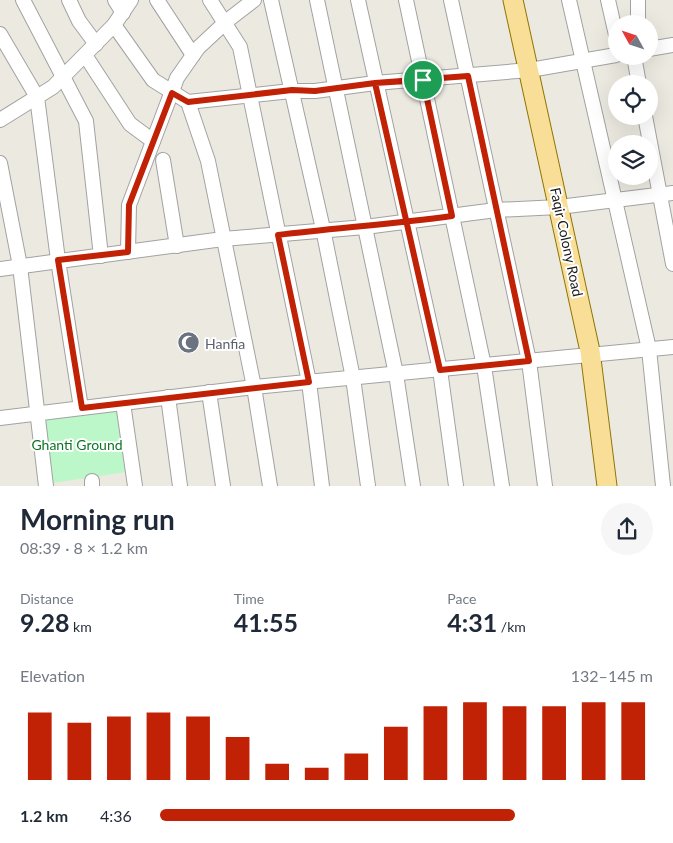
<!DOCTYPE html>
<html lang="en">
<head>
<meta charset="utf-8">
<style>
  body { margin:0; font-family:Lato,sans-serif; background:#f6f6f7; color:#1f2937; height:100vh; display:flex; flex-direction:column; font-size:19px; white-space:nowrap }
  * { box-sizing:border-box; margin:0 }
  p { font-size:16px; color:#747a83 }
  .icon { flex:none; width:28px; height:28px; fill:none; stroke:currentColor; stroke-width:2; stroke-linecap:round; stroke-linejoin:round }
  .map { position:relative; height:486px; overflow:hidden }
  .side { display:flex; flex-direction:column; background:#fff; flex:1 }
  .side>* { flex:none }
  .needle { width:32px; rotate:310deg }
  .buttons { position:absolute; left:608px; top:15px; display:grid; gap:10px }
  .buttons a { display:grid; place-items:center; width:50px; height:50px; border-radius:50%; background:#fff; box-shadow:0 5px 20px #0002; font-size:25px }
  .pin { position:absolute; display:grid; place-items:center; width:42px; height:42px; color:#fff; margin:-21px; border:2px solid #fff; border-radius:50%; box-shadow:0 1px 5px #0007 }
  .round { display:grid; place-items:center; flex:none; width:52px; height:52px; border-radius:26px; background:#f6f6f7 }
  .overview { display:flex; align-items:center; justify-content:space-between; height:85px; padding:0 20px }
  h1 { font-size:28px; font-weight:700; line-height:38px }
  .stats { display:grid; grid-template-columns:repeat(3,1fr); gap:8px; height:85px; padding:5px 20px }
  .stats div { display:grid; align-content:center }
  .stats b { font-size:25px; font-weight:700 }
  .stats small { font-size:14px; font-weight:400 }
  .stats p { font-size:14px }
  .chart { height:140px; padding:10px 20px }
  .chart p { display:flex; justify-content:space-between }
  .chart svg { width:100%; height:90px; margin-top:5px; stroke:#c12104; stroke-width:6 }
  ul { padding:0 20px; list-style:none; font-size:16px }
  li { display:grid; grid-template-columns:80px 60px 1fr; align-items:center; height:38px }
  li i { height:12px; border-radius:6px; background:#c12104 }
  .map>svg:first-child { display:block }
  .park { fill:#bcf7ca }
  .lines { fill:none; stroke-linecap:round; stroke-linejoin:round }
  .minor-casing { stroke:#a2a2a2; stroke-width:16 }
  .major-casing { stroke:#8e7503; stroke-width:21 }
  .minor { stroke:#fff; stroke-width:14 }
  .major { stroke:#f9de98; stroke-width:19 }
  .route-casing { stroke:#fff; stroke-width:10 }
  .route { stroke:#c12104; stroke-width:6 }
  .labels { text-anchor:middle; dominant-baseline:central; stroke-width:4; stroke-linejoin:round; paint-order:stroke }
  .street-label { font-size:14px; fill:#1b1b1b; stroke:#fff }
  .worship-label { font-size:14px; fill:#5b616d; stroke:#fff; text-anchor:start }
  .park-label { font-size:14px; fill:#0d7425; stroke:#fff }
</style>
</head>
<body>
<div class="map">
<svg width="673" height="486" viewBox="0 0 673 486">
  <rect width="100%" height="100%" fill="#eceae0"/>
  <path class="park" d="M123,403L133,471L46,484L37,414Z"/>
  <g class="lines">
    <defs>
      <g id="minor">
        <path d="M23,0L86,121L101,256"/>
        <path d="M69,0L79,21L96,44"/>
        <path d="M115,0L123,13"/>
        <path d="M157,0L193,55"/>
        <path d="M210,0L240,47L309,382L322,486"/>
        <path d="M271,0L323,229L353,378L368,486"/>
        <path d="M317,0L396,374L413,486"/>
        <path d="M358,0L440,370L456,486"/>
        <path d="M406,0L484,366L502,486"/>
        <path d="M451,0L529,361L545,486"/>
        <path d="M569,0L649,349L663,486"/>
        <path d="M608,0L616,35"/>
        <path d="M638,0V24"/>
        <path d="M114,25L153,80L188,102L291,91H315L375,83L530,70L616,55"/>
        <path d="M0,34L37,97L58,260L81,408"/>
        <path d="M649,49L673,45"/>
        <path d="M85,55L130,124L153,141"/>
        <path d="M634,56L639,84"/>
        <path d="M188,102L208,161L254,387L270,486"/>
        <path d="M645,116L673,264"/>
        <path d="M0,120L53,87L114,25L131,0"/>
        <path d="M163,160L177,246"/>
        <path d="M0,163L20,266L46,486"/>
        <path d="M128,252L129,205L177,78L198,48L228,20L254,0"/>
        <path d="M0,269L223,239L365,227L496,210L559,207L673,193"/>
        <path d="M209,392L223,486"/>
        <path d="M168,397L180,486"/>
        <path d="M123,403L135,486"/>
        <path d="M0,418L254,387L673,347"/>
        <path d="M92,481V486"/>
      </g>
      <path id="major" d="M513,0L590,351L607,486"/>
    </defs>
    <use href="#minor" class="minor-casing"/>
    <use href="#major" class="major-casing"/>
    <use href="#minor" class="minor"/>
    <use href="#major" class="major"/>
  </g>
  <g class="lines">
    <defs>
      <path id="route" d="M423,80L452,216C394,224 336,228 278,235L309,382L82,408L58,260L128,252L129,205L172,93L188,102L292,90L315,91L375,83L468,76L529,361L440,370L375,83L423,80"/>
    </defs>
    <use href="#route" class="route-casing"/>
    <use href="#route" class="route"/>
  </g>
  <defs>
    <symbol id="mosque-disc" viewBox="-11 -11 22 22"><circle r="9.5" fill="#6b7280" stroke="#fff"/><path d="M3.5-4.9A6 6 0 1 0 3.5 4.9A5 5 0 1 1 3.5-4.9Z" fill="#fff"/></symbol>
  </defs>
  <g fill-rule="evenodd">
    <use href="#mosque-disc" x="176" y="330" width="25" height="25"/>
  </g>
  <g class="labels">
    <g class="street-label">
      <text transform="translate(567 242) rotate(78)">Faqir Colony Road</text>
    </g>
    <g class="worship-label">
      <text x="205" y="343">Hanfia</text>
    </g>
    <g class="park-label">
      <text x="77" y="444">Ghanti Ground</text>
    </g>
  </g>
</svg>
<div class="buttons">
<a><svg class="needle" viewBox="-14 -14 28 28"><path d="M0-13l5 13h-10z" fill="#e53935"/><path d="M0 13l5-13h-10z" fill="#747a83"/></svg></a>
<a><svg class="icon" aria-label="locate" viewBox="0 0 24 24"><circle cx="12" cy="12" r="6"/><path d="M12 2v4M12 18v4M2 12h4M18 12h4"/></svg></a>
<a><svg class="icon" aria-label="layers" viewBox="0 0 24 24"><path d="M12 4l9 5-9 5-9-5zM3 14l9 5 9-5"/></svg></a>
</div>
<div class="pin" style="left:423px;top:80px;background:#1e9e55"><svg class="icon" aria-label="arrive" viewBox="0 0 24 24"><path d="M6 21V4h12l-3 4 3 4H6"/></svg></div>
</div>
<section class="side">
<div class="overview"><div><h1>Morning run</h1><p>08:39 · 8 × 1.2 km</p></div><a class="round"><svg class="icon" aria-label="share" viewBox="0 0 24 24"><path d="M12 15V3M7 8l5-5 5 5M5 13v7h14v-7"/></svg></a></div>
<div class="stats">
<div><p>Distance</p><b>9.28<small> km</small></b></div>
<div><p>Time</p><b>41:55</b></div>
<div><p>Pace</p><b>4:31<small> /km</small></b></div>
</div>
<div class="chart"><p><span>Elevation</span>132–145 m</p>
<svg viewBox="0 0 160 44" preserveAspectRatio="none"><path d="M5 44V11M15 44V16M25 44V13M35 44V11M45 44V13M55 44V23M65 44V36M75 44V38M85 44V31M95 44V18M105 44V8M115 44V6M125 44V8M135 44V8M145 44V6M155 44V6"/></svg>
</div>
<ul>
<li><b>1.2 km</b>4:36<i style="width:72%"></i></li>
</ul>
</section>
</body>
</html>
